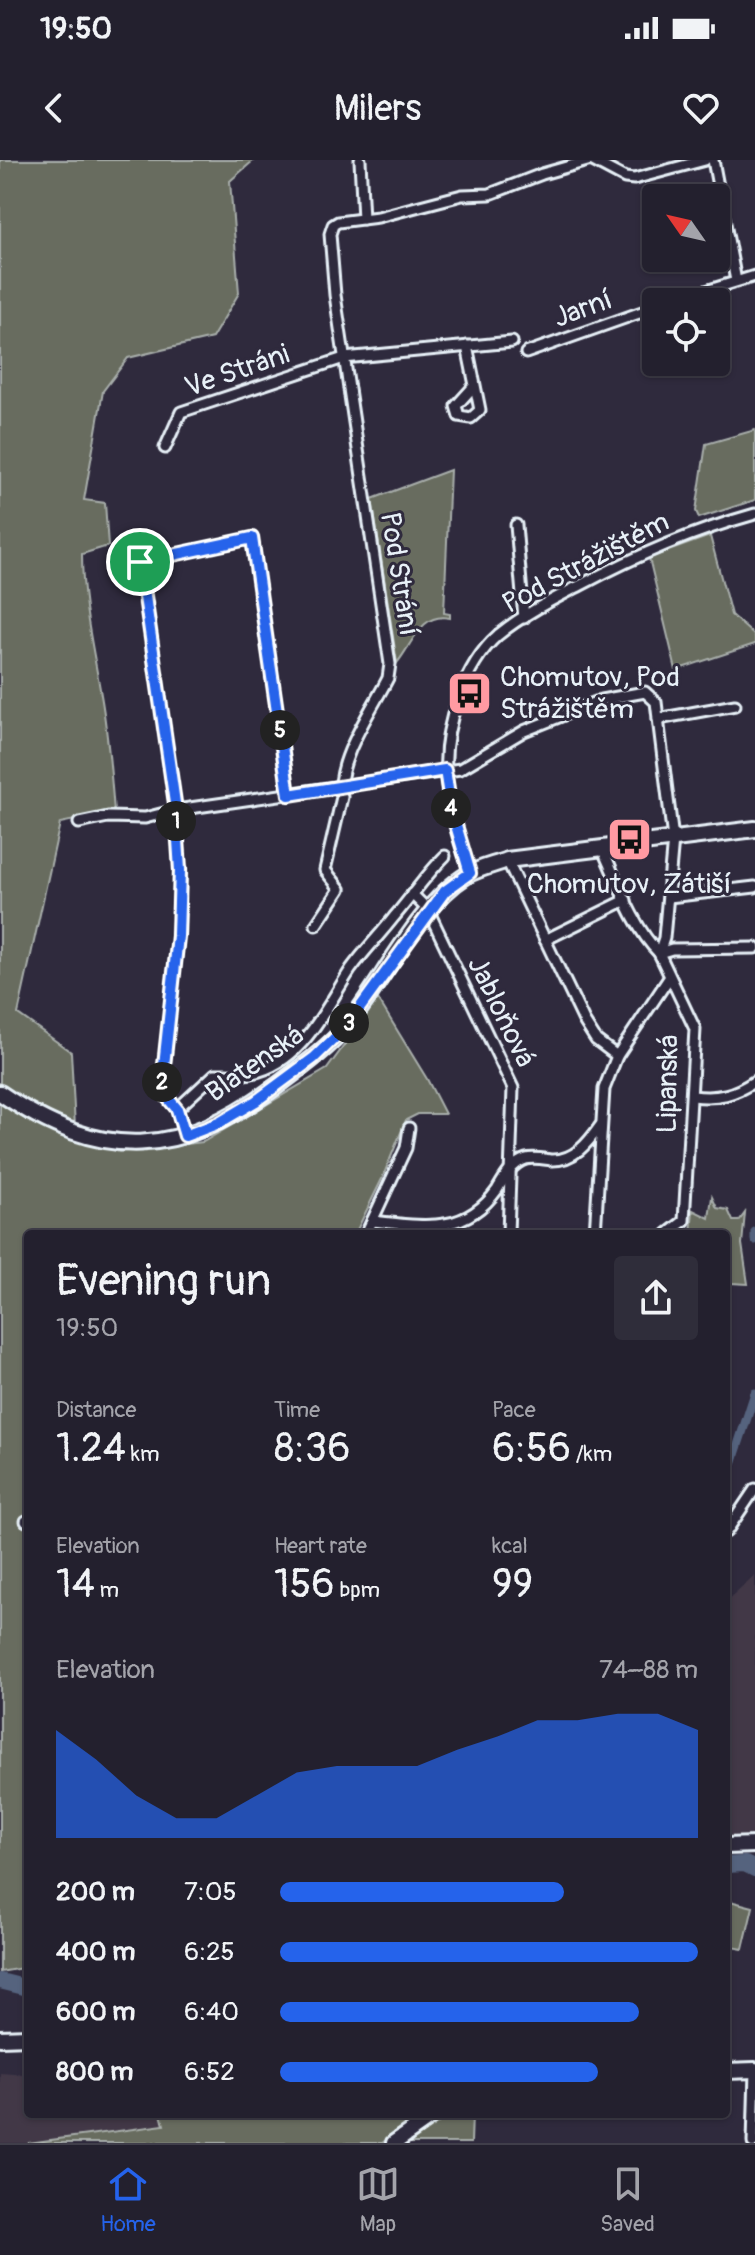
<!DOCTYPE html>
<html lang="en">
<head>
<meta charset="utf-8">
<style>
  body { margin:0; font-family:Pangolin,sans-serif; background:#2f2d3a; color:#f1f3f6; height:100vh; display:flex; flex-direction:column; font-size:30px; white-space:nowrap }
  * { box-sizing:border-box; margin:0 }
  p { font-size:26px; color:#a3a3aa }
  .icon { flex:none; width:44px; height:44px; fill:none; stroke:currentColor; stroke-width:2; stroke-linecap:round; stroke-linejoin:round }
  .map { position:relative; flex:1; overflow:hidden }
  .sheet { position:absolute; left:24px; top:1070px; width:706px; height:888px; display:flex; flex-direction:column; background:#23202e; border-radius:8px; box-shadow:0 2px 6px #0004,0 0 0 2px #403e4a }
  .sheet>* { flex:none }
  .needle { width:52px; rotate:304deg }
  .buttons { position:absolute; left:642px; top:24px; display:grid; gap:16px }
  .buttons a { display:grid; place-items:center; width:88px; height:88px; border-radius:8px; background:#23202e; box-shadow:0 2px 6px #0004,0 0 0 2px #403e4a; font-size:40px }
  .pin { position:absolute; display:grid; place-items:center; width:68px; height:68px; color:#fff; margin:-34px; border:4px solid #fff; border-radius:50%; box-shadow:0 2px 8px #0007 }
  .km { position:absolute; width:40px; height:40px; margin:-20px; border-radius:50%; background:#222; color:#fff; font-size:22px; line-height:40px; text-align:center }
  .round { display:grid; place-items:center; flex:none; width:84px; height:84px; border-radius:8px; background:#2f2d3a }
  .headline { display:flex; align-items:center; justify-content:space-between; height:136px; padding:0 32px }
  h1 { font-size:44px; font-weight:600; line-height:60px }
  .figures { display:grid; grid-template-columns:repeat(3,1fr); gap:12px; height:136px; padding:8px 32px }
  .figures div { display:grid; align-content:center }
  .figures b { font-size:40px; font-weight:600 }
  .figures small { font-size:22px; font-weight:400 }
  .figures p { font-size:22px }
  .chart { height:224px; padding:16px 32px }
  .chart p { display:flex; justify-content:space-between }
  .chart svg { width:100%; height:144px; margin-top:8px; fill:#2563eb; opacity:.7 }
  ul { padding:0 32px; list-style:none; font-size:26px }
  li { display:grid; grid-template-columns:128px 96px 1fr; align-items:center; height:60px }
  li i { height:20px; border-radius:10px; background:#2563eb }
  .status { display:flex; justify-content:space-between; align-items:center; height:56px; padding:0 40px; background:#23202e; direction:ltr }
  .status svg { height:22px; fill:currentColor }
  header { display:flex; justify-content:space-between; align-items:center; height:104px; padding:0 32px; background:#23202e; font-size:36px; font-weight:600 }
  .tabs { display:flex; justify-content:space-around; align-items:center; height:112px; border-top:2px solid #403e4a; background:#23202e; font-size:22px; color:#a3a3aa }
  .tabs a { display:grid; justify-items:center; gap:4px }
  .tabs .current { color:#2563eb }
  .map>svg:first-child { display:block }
  .built { fill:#423947 }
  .green { fill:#686c5e; stroke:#a8aeab; stroke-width:2 }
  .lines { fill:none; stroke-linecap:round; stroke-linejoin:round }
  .canal { stroke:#55637e; stroke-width:9 }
  .river { stroke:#55637e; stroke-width:16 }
  .street-casing { stroke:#e8f1f8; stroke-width:15 }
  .secondary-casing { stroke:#e8f1f8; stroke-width:20 }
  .street { stroke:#2f2a3d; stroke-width:9 }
  .secondary { stroke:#2f2a3d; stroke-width:14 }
  .route-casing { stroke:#fff; stroke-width:16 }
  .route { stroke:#2563eb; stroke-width:10 }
  .labels { text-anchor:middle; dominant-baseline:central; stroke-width:6; stroke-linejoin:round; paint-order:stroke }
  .street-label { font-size:28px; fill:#e8f1f8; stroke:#2f2a3d }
  .poi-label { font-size:28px; fill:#e8f1f8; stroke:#2f2a3d; text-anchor:start }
</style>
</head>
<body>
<div class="status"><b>19:50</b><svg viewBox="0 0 49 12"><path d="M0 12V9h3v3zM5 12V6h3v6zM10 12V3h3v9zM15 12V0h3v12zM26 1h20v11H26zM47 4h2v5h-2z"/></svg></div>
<header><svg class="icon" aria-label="back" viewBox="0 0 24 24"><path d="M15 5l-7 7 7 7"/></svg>Milers<svg class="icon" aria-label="heart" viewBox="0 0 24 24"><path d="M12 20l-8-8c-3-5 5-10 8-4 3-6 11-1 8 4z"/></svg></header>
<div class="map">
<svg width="755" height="1983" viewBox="0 0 755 1983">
  <rect width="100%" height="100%" fill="#2f2a3d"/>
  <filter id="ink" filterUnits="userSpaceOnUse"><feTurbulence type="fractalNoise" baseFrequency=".0125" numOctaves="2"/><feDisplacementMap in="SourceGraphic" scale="16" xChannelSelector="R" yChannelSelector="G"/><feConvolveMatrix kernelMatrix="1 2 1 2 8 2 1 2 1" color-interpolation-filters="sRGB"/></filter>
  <g filter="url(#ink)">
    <g class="built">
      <path d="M755,1415V1679L726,1680V1441Z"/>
      <path d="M0,1913L28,1915V1954H161L164,1965L28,1983H0Z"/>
    </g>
    <g class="green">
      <path d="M0,0H254L230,21L239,133L212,178L128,198L103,231L84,340L105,343L108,386L82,394C82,442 93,487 101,535C108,574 111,612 114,652L60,663L18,854L71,892L75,967L0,928Z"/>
      <path d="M755,270V340L699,358L696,351L706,284Z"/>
      <path d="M450,310L444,453L450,454V458C420,452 413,484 397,503L372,339Z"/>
      <path d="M710,376L731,455L755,476V484L676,510L649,398Z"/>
      <path d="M378,839L427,919L445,954H418L406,960L382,1019L355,1074H28V1807L0,1812V939L81,978L119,992L203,982L327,909Z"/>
      <path d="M712,1037L717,1048L728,1050L733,1061H739L745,1053L742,1084L748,1124L731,1123L726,1074H691L693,1050L709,1058Z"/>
      <path d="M726,1740L753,1747L743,1789L726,1786Z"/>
      <path d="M161,1954H421L382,1983H28L164,1965Z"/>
      <path d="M449,1954H472L471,1983H406Z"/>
    </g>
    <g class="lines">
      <g class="canal">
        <path d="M755,1072V1080"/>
        <path d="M726,1322L755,1233"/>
      </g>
      <g class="river">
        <path d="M726,1705L745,1704L755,1709"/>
        <path d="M0,1821L28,1828"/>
      </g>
      <defs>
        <g id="street">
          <path d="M360,0L363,59"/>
          <path d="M713,0L736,121"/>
          <path d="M670,142L755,116"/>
          <path d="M467,186L480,250L471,258L459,256L456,246L475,225"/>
          <path d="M526,193L656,147"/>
          <path d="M165,288L181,252L344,198L512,182"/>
          <path d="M516,365L524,458"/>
          <path d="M658,559L735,545"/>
          <path d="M79,663L108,657L145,658L176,650L460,609L524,571L601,540L645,532L656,542L673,679L664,778L659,793L695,869L684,1061L667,1074"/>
          <path d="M602,688C617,720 633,768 659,793"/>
          <path d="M507,700L584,861L596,880L617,896"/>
          <path d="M470,713C459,680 448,648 446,613C443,568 464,505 498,475C522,455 554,439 581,425C640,394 691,372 755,354"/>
          <path d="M412,734L428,750L513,928L508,1074"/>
          <path d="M669,737L755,727"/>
          <path d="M316,765L340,729L325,710L342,637C334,603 373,548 388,518L390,504L335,135L330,74L333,65L338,62L378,57L462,35L490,34L542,14L591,0L625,18L634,19L705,0"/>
          <path d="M545,780L626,740"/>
          <path d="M659,793L672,789L755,788"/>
          <path d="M693,936C718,939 734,935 755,921"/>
          <path d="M177,949L215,914C227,914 240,915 252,913C303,903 326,847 351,809C364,791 380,775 394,757C412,736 426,715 445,696"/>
          <path d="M185,976L177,949L167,937L162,924L178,776L180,710L176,650L140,402L252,378L289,635"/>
          <path d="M372,1061C421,1066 464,1076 497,1030C504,1018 512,1003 526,999C533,997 544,999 551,1000C574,1001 588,983 600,966"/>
          <path d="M366,1074L406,988L409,968"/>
          <path d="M595,1074L604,929L617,896L669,818"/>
          <path d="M26,1361H28"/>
          <path d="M726,1372L755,1329"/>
          <path d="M753,1983L755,1910"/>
        </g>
        <g id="secondary">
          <path d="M0,933C103,1003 179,998 278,925C302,907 327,889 347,866C384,820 417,746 467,715C479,708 494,705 507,700L755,669"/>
          <path d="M726,1686L755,1685"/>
          <path d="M0,1878L28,1877"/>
          <path d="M726,1911L755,1910"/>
          <path d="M394,1983L435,1954"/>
        </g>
      </defs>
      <use href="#street" class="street-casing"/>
      <use href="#secondary" class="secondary-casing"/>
      <use href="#street" class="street"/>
      <use href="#secondary" class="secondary"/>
    </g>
  </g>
  <g class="lines" filter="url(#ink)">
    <defs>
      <path id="route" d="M252,378L289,635L445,610L451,648L470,713L445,731L346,867L314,898L256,941L219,963L185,976L177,949L167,937L162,924L178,776L180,710L176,650L140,402Z"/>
    </defs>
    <use href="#route" class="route-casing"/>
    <use href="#route" class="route"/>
  </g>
  <defs>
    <symbol id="bus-square" viewBox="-11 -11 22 22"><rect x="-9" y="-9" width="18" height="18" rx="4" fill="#ff9aa2" stroke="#2f2a3d"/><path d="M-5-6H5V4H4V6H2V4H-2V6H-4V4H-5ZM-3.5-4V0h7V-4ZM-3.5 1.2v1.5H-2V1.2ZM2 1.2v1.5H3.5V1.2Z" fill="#111"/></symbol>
  </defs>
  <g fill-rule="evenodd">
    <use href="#bus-square" x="444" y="508" width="51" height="51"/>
    <use href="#bus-square" x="604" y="654" width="51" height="51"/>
  </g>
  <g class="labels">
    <g class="street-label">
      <text transform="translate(583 149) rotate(-20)">Jarní</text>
      <text transform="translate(237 211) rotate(-19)">Ve Stráni</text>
      <text transform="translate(586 403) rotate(-28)">Pod Strážištěm</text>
      <text transform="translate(399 414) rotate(81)">Pod Strání</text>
      <text transform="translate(501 852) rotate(64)">Jabloňová</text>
      <text transform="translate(255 904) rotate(-35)">Blatenská</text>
      <text transform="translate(668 924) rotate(-89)">Lipanská</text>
    </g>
    <g class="poi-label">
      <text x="500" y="517">Chomutov, Pod<tspan x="500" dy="32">Strážištěm</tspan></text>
      <text x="629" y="724" text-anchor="middle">Chomutov, Zátiší</text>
    </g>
  </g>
</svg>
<div class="buttons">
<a><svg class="needle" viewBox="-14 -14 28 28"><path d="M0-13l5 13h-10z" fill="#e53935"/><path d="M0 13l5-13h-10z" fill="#a3a3aa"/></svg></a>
<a><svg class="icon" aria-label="locate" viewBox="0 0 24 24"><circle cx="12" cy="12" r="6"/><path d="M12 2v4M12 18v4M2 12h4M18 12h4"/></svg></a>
</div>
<div class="pin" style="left:140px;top:402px;background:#1e9e55"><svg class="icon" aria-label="arrive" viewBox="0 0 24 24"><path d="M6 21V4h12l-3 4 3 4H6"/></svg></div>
<b class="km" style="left:176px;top:661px">1</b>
<b class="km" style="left:162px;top:922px">2</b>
<b class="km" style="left:349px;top:863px">3</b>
<b class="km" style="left:451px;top:648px">4</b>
<b class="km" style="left:280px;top:570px">5</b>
<section class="sheet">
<div class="headline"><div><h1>Evening run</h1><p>19:50</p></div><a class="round"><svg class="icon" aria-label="share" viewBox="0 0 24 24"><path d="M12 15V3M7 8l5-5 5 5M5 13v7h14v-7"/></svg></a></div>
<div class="figures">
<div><p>Distance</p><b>1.24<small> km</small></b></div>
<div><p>Time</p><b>8:36</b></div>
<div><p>Pace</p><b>6:56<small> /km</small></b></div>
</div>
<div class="figures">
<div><p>Elevation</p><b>14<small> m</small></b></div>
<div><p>Heart rate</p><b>156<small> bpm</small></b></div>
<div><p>kcal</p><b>99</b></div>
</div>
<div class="chart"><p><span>Elevation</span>74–88 m</p>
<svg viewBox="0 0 160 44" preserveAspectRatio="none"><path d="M0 44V11L10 20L20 31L30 38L40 38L50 31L60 24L70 22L80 22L90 22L100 17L110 13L120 8L130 8L140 6L150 6L160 11V44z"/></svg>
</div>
<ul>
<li><b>200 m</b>7:05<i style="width:68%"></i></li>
<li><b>400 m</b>6:25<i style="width:100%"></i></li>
<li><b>600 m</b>6:40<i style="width:86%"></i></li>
<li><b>800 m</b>6:52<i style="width:76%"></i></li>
</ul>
</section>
</div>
<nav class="tabs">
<a class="current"><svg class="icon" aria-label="home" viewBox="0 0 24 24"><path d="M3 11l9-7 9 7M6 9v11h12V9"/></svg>Home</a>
<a><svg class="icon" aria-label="map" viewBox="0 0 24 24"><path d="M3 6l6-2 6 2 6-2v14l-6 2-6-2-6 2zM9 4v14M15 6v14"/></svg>Map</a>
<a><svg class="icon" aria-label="saved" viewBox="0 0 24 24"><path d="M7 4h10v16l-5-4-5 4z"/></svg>Saved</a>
</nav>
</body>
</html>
